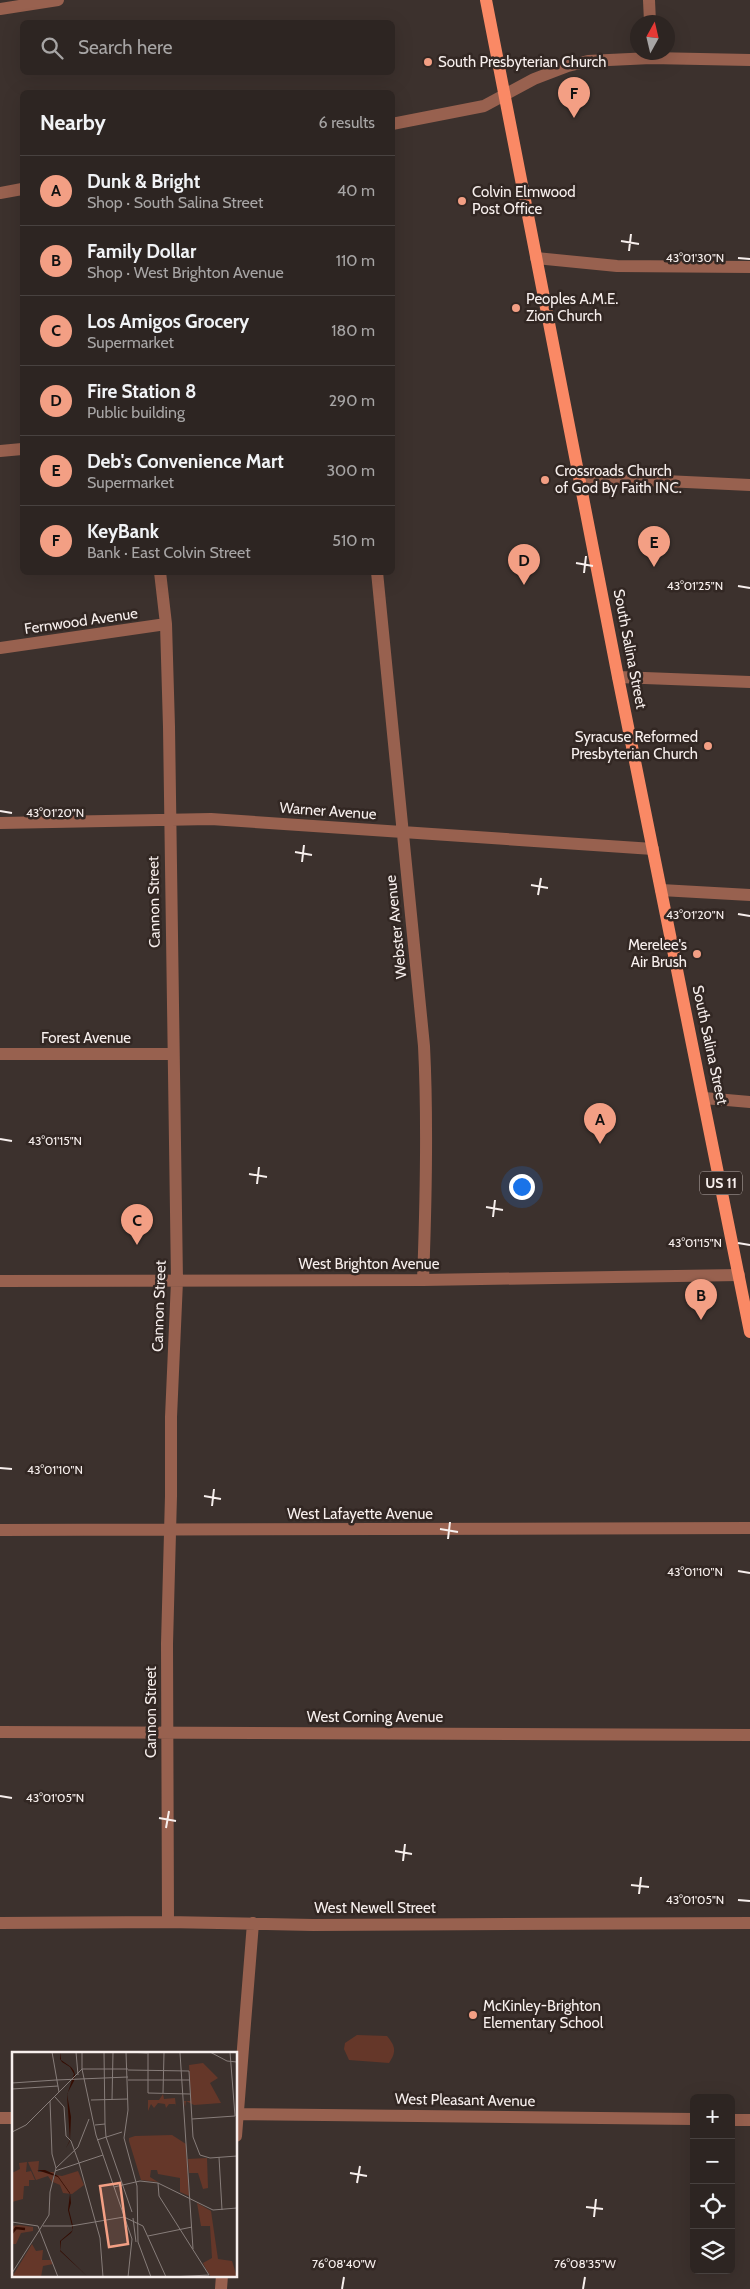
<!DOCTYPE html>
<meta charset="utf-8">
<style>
body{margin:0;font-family:Cabin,sans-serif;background:#352d2a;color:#f1f3f6}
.controls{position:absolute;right:15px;bottom:15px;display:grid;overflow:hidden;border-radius:8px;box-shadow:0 5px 20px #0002}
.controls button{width:45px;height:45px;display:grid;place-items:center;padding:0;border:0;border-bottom:1px solid #484240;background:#2d2522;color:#f1f3f6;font:25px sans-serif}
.compass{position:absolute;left:630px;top:15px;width:45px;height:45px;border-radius:50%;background:#2d2522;box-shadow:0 5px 20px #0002;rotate:8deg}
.you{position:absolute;left:521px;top:1186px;width:18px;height:18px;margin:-12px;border:4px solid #fff;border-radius:50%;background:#1a73e8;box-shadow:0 0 0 8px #1a73e833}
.badge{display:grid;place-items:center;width:32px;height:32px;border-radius:50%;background:#f39f84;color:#111;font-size:16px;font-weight:700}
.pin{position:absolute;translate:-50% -41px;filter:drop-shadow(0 1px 2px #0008)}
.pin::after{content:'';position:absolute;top:26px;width:18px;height:15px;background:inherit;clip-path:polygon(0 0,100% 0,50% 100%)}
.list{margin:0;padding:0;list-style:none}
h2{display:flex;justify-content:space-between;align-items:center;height:65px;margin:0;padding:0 20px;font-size:21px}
h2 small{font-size:16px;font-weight:400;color:#a7a5a5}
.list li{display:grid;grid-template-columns:32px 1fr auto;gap:15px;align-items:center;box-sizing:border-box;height:70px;padding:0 20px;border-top:1px solid #484240}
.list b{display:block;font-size:19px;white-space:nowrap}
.list p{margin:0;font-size:16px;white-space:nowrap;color:#a7a5a5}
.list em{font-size:16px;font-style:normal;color:#a7a5a5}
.icon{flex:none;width:28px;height:28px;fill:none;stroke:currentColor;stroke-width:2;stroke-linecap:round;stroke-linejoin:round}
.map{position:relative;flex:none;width:750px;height:2289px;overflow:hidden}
.search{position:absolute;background:#2d2522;box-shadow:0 5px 20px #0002;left:20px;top:20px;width:375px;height:55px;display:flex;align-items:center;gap:12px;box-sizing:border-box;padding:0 18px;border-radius:8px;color:#a7a5a5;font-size:19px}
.panel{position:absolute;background:#2d2522;box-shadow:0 5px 20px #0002;left:20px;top:90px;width:375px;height:485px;border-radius:8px}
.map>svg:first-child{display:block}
.green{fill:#653729}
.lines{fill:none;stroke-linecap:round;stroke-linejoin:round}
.minor{stroke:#98614f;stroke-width:12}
.major{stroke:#fa8965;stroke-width:12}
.ticks{fill:none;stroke:#f7efed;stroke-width:2}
.poi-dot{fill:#f39f84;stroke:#322723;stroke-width:2}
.labels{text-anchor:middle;stroke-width:5;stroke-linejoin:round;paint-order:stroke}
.shield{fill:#322723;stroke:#bcb3b0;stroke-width:1}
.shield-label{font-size:14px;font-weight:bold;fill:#f7efed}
.poi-label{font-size:15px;fill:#f7efed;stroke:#322723;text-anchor:start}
.street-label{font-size:15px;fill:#f7efed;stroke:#322723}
.inset-river{fill:none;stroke:#330b01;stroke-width:2.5}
.inset-road{fill:none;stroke:#877d7a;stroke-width:1}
.view{fill:#f39f84;fill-opacity:0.15;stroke:#f39f84;stroke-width:2.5}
.inset-edge{fill:none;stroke:#f7efed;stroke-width:2.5}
.ticks-label{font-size:12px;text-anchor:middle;fill:#f7efed;stroke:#322723;stroke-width:5;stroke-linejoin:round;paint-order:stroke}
</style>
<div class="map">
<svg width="750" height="2289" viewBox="0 0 750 2289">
<rect width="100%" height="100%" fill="#3c312d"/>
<!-- green -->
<path class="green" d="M357,2035L387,2036C395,2046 397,2051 389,2063L349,2060L344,2049L345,2043Z"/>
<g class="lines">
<!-- minor -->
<path class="minor" d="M649,0L650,22
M0,9L58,0
M392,124L484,106L534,79L568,66L588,61L651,58L750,60
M0,193L22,189
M536,258L617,266L750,267
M0,451L22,449
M580,477L750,485
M160,572L166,624L169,727L177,1281L171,1417V1496L167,1644L168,1922
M377,572L424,1046C428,1124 426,1202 423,1280
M0,648L166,624
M618,677L750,682
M0,823L211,819L653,849
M661,890L750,895
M0,1054H173
M704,1098L750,1102
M0,1281L423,1280L739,1275
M0,1530L750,1528
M0,1732L750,1735
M0,1923L168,1922L313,1925L750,1923
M236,2114L694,2119
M0,2118H14
M731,2120H750
M236,2136L253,1923
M221,2289L222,2275"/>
<!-- major -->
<path class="major" d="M486,0L618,677L750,1332"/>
</g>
<!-- ticks -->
<path class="ticks" d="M621,241L639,244M629,251L631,234M738,258L750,259M576,563L593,566M584,573L586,556M738,586L750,588M0,811L12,813M295,852L312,855M302,862L304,845M531,885L548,888M538,895L541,878M738,914L750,916M0,1139L12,1141M249,1174L267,1177M257,1184L259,1167M486,1207L503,1210M493,1217L495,1200M738,1243L750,1245M0,1468L12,1469M204,1496L221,1499M212,1506L214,1489M440,1529L458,1532M448,1539L450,1522M738,1571L750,1573M0,1796L12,1798M159,1818L176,1821M166,1828L169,1811M395,1851L412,1854M403,1861L405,1844M631,1885L649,1887M639,1894L641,1877M738,1900L750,1901M350,2173L367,2176M357,2183L360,2166M586,2207L603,2209M594,2217L596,2199M342,2289L344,2277M583,2289L585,2277"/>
<!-- markers -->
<g class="poi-dot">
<circle cx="428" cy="62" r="5"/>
<circle cx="462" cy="201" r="5"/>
<circle cx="516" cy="308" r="5"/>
<circle cx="545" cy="480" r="5"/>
<circle cx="708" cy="746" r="5"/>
<circle cx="697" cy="954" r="5"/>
<circle cx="473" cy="2015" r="5"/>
</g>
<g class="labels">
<!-- shield labels -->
<rect class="shield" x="700" y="1171.5" width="42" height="23" rx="4"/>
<g class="shield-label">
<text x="721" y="1188">US 11</text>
</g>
<!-- poi labels -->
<g class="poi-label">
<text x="438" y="67">South Presbyterian Church</text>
<text x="472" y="197">Colvin Elmwood<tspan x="472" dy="17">Post Office</tspan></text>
<text x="526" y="304">Peoples A.M.E.<tspan x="526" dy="17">Zion Church</tspan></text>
<text x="555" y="476">Crossroads Church<tspan x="555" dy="17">of God By Faith INC.</tspan></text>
<text x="698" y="742" text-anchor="end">Syracuse Reformed<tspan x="698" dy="17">Presbyterian Church</tspan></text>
<text x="687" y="950" text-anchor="end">Merelee's<tspan x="687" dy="17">Air Brush</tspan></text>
<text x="483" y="2011">McKinley-Brighton<tspan x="483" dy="17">Elementary School</tspan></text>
</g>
<!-- street labels -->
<g class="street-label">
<text transform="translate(81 621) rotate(-8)" y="5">Fernwood Avenue</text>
<text transform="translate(630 649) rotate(79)" y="5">South Salina Street</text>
<text transform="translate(328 811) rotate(4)" y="5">Warner Avenue</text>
<text transform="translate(154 902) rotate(-91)" y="5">Cannon Street</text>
<text transform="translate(396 927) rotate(-96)" y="5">Webster Avenue</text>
<text x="86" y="1043">Forest Avenue</text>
<text transform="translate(710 1045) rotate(78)" y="5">South Salina Street</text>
<text x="369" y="1269">West Brighton Avenue</text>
<text transform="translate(159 1306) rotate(-88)" y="5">Cannon Street</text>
<text x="360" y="1519">West Lafayette Avenue</text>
<text transform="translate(151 1712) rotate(-90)" y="5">Cannon Street</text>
<text x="375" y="1722">West Corning Avenue</text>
<text x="375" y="1913">West Newell Street</text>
<text transform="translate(465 2100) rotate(1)" y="5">West Pleasant Avenue</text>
</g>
</g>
<!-- overview -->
<g transform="translate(12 2052)">
<rect width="225" height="225" fill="#3c312d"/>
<path d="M191,11L206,26L198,31L209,51L182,53L174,49L173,55L172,49H179L177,13ZM151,42L152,47L163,46L164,55V52H157L154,56L153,52L146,51L142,56L139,52L136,59V48H155H147ZM160,83L174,92L177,144L168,140V126L146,122L145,118H139L138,125L146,130L129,128L117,89V86L123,84ZM195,106L196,136L191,137L186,121H177L176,107ZM27,109L26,120H42L40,130L36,124L24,128L16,110ZM15,110L14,120L19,119L23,128H17V134H12L11,147L0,150V121L8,117L7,111ZM66,119L72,133L60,142L51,141L48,133L41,130L43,123L50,124ZM185,151L199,159L206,207L220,209L225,225H199L195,219L191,211L200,206L198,174H189ZM7,173L21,175V179L9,181L4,192H0V174ZM20,192L24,199L31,198L30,208H39L41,212L31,214L29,225H0Z" fill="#653729"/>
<path d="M49,0V8L59,15L62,19L63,23L62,29L55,42L59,65L58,88L54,96L28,110L25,118H33L46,124L58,141L59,151L57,158L61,174V178L59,181L49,189L48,199L76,225L48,198V189L61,178L56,158L58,142L46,125L25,118L28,110L54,96L58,89L55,43L62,22L58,15L50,10L48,7Z" fill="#330b01"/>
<path class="inset-river" d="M0,181L4,176L13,177"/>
<path class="inset-road" d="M40,0L47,40M64,0L66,23M70,0V17L84,83L120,187L116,225M114,0L116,58L112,86L125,134L126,190L139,225M116,0L135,1M133,0H198L215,9L225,10M218,0L223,64M136,1V41L178,42M168,1L181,197M70,17H116M116,18L177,19L181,85L188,103M44,28L116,25M116,28H178M0,31L44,28M0,37L46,34M151,41L152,1M43,45L52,55L54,84L59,89L67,111L88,186L91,225M79,48L116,47M100,48L101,0M180,67L223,64M93,72L94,85L120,160M83,73L93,72L92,0M0,80L14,73L38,49M85,88L110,80M188,103L198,106L225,104M207,105L210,158M44,116L66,95L77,67M43,119L91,103M146,131L147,144L197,223L158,225M102,135L128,129L146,131L201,158L225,156M112,165L131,174L154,225M121,166L124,190M0,170L26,174L46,225M31,174H59L112,165M136,184L180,175M0,221L37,163L38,140L44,116L40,102L38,49L70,17"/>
<path class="view" d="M108,131L116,192L97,195L88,134Z"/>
<rect width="225" height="225" class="inset-edge"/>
</g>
<g class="ticks-label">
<text x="695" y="262">43°01'30"N</text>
<text x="695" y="590">43°01'25"N</text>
<text x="55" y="817">43°01'20"N</text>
<text x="695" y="919">43°01'20"N</text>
<text x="55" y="1145">43°01'15"N</text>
<text x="695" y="1247">43°01'15"N</text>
<text x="55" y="1474">43°01'10"N</text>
<text x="695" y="1576">43°01'10"N</text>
<text x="55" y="1802">43°01'05"N</text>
<text x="695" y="1904">43°01'05"N</text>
<text x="344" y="2268">76°08'40"W</text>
<text x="585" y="2268">76°08'35"W</text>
</g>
</svg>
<div class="controls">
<button>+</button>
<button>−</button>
<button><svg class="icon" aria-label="locate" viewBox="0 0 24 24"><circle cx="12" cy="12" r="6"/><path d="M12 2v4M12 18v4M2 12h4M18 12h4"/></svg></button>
<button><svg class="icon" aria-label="layers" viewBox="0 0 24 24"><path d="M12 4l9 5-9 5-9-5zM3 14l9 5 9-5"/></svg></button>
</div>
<svg class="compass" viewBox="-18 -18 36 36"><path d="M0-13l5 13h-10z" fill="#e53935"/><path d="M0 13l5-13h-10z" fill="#a7a5a5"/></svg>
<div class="you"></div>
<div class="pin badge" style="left:600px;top:1144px">A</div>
<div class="pin badge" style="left:701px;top:1320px">B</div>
<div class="pin badge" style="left:137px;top:1245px">C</div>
<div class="pin badge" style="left:524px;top:585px">D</div>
<div class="pin badge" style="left:654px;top:567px">E</div>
<div class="pin badge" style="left:574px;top:118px">F</div>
<div class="search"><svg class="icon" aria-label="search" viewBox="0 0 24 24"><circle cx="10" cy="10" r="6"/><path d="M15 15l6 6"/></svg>Search here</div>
<section class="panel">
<h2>Nearby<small>6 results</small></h2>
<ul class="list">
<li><span class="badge">A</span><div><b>Dunk &amp; Bright</b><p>Shop · South Salina Street</p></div><em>40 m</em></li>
<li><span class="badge">B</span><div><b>Family Dollar</b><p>Shop · West Brighton Avenue</p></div><em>110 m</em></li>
<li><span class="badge">C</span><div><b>Los Amigos Grocery</b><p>Supermarket</p></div><em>180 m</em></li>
<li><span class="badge">D</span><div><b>Fire Station 8</b><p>Public building</p></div><em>290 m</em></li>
<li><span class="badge">E</span><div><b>Deb's Convenience Mart</b><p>Supermarket</p></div><em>300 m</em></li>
<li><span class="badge">F</span><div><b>KeyBank</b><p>Bank · East Colvin Street</p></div><em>510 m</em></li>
</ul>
</section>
</div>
